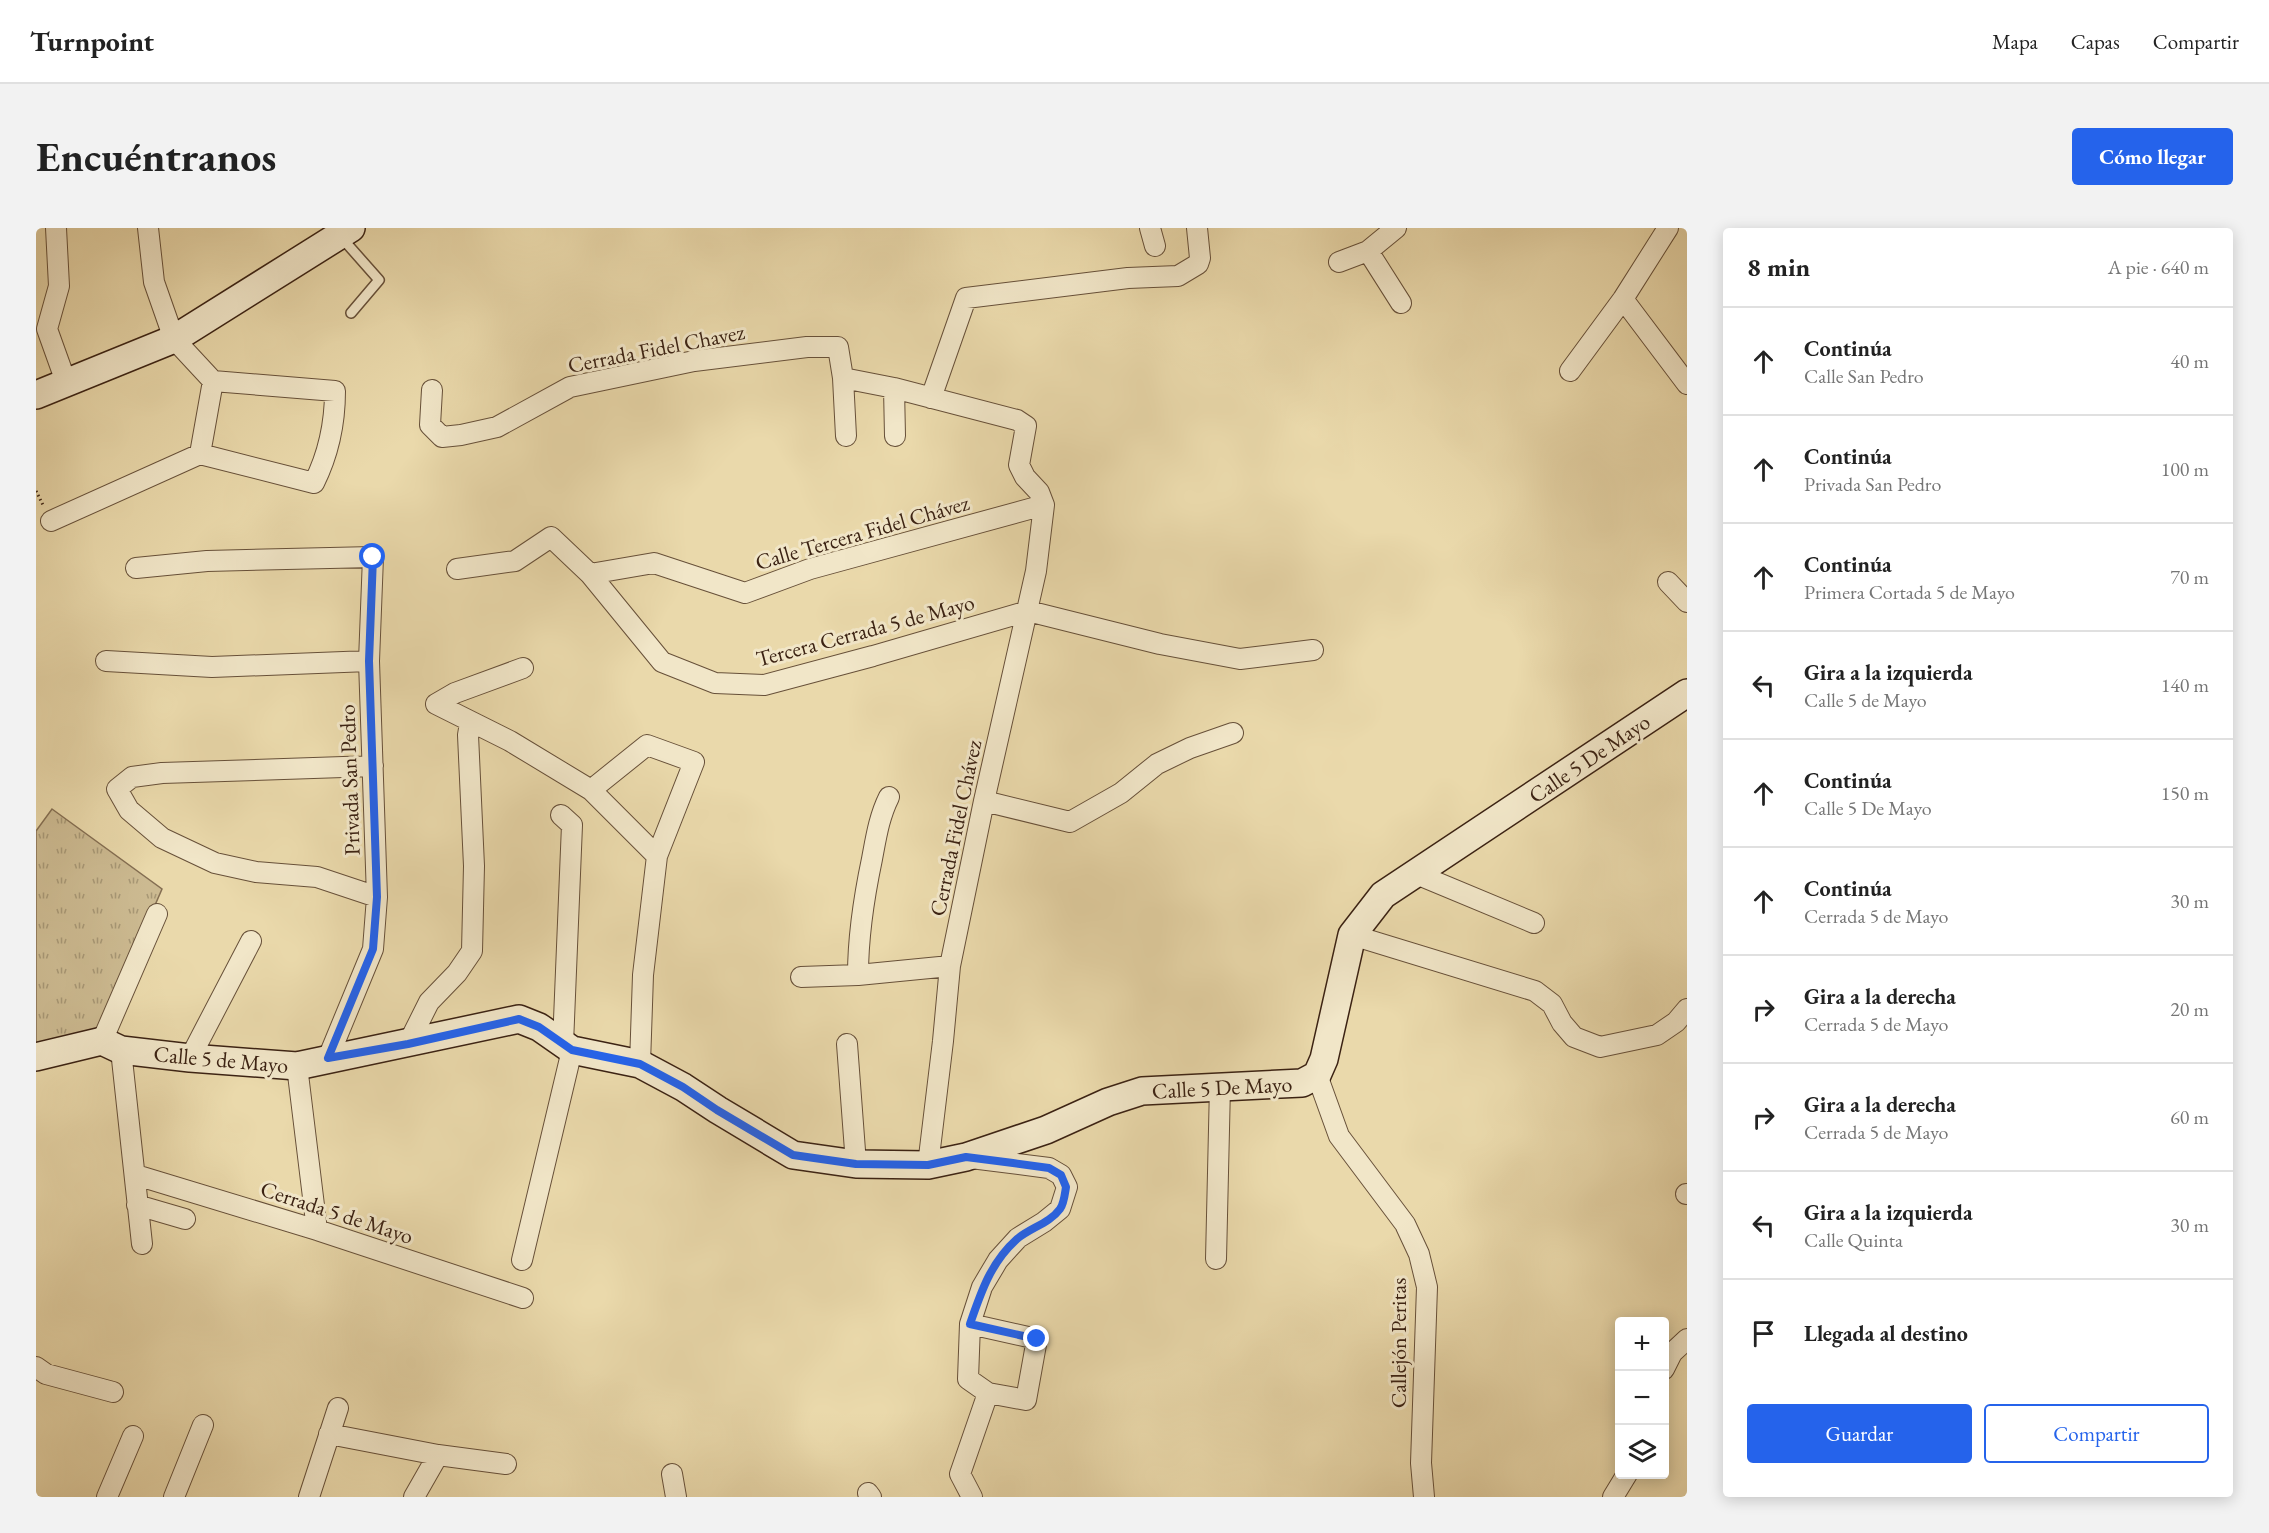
<!DOCTYPE html>
<html lang="es">
<meta charset="utf-8">
<style>
body{margin:0;font-family:"EB Garamond",serif;background:#f2f2f2;color:#222}
.controls{position:absolute;right:18px;bottom:18px;display:grid;overflow:hidden;border-radius:6px;box-shadow:0 3px 15px #0003}
.controls button{width:54px;height:54px;display:grid;place-items:center;padding:0;border:0;border-bottom:2px solid #e0e0e0;background:#fff;color:#222;font:30px sans-serif}
.stop{position:absolute;width:18px;height:18px;margin:-14px;border:4px solid #2563eb;border-radius:50%;background:#fff}
.stop.end{background:#2563eb;border-color:#fff;box-shadow:0 2px 6px #0008}
.list{margin:0;padding:0;list-style:none}
h2{display:flex;justify-content:space-between;align-items:center;height:78px;margin:0;padding:0 24px;font-size:26px}
h2 small{font-size:20px;font-weight:400;color:#767676}
.list li{display:grid;grid-template-columns:39px 1fr auto;gap:18px;align-items:center;box-sizing:border-box;height:108px;padding:0 24px;border-top:2px solid #e0e0e0}
.list b{display:block;font-size:22px;white-space:nowrap}
.list p{margin:0;font-size:20px;white-space:nowrap;color:#767676}
.list em{font-size:20px;font-style:normal;color:#767676}
.actions{display:flex;gap:12px;padding:18px 24px}
.actions a{flex:1;padding:14px 0;border:2px solid #2563eb;border-radius:6px;text-align:center;font-size:21px;color:#2563eb}
.actions .main{background:#2563eb;color:#fff}
.icon{flex:none;width:33px;height:33px;fill:none;stroke:currentColor;stroke-width:2;stroke-linecap:round;stroke-linejoin:round}
.map{position:relative;flex:none;width:1651px;height:1269px;overflow:hidden;border-radius:6px}
header{display:flex;align-items:center;gap:36px;box-sizing:border-box;height:84px;padding:0 30px;background:#fff;border-bottom:2px solid #e0e0e0}
header strong{font-size:28px}
nav{display:flex;gap:33px;margin-inline-start:auto;font-size:21px}
.intro{display:flex;align-items:center;justify-content:space-between;box-sizing:border-box;height:144px;padding:0 36px}
h1{margin:0;font-size:42px}
.button{padding:15px 27px;border-radius:6px;background:#2563eb;color:#fff;font-size:21px;font-weight:700}
main{display:flex;gap:36px;padding:0 36px}
aside{flex:1;background:#fff;border-radius:6px;box-shadow:0 3px 15px #0003}
.map>svg:first-child{display:block}
.grass{fill:url(#grass-tufts);stroke:#846e52;stroke-width:1.5}
.lines{fill:none;stroke-linecap:round;stroke-linejoin:round}
.lane-casing{stroke:#675039;stroke-width:12}
.street-casing{stroke:#675039;stroke-width:22}
.secondary-casing{stroke:#3b2213;stroke-width:30}
.path{stroke:#3b2213;stroke-width:3;stroke-dasharray:1.5 3;stroke-linecap:butt}
.lane{stroke:#f1e6c8;stroke-width:9}
.street{stroke:#f1e6c8;stroke-width:20}
.secondary{stroke:#f1e6c8;stroke-width:27}
.route{stroke:#2563eb;stroke-width:8}
.labels{text-anchor:middle;stroke-width:6;stroke-linejoin:round;paint-order:stroke}
.street-label{font-size:22px;fill:#3b2213;stroke:#f1e6c8}
</style>
<header>
<strong>Turnpoint</strong>
<nav><a>Mapa</a><a>Capas</a><a>Compartir</a></nav>
</header>
<div class="intro"><h1>Encuéntranos</h1><a class="button">Cómo llegar</a></div>
<main>
<div class="map">
<svg width="1651" height="1269" viewBox="0 0 1651 1269">
<defs>
<pattern id="grass-tufts" width="24" height="20" patternUnits="userSpaceOnUse" patternTransform="scale(1.5)"><rect width="24" height="20" fill="#ccba91"/><path d="M3 7l-1-3M5 7V3M7 7l1-3M15 17l-1-3M17 17v-4M19 17l1-3" fill="none" stroke="#a79775"/></pattern>
</defs>
<rect width="100%" height="100%" fill="#ead9ab"/>
<filter id="stains"><feTurbulence type="fractalNoise" baseFrequency=".00333" numOctaves="4"/><feColorMatrix values="0 0 0 0 .2 0 0 0 0 .09 0 0 0 0 .02 0 0 0 .5 -.17"/></filter>
<radialGradient id="worn" r=".72"><stop offset=".6" stop-color="#630" stop-opacity="0"/><stop offset="1" stop-color="#630" stop-opacity=".3"/></radialGradient>
<!-- grass -->
<path class="grass" d="M16,581L126,661L63,806L0,819V603Z"/>
<g class="lines">
<!-- lane casing -->
<g class="lane-casing">
<path id="lane" d="M305,9L343,52L315,85"/>
</g>
<!-- street casing -->
<g class="street-casing">
<path id="street" d="M20,0L23,58L11,101L30,154
M112,0L118,54L138,111L177,153L299,163C299,194 292,227 278,255L164,226
M1114,0L1119,18
M1332,23L1365,75
M1303,34L1332,23L1360,0
M1587,71L1651,156
M1534,143L1587,71L1632,0
M807,150L858,160L981,192L990,198L983,237L989,249L1003,264L1008,277L1000,343L948,573L914,738L907,813L892,937
M858,160L859,208
M396,162L394,197L406,209L425,207L461,199L534,159L658,133L771,119H802L807,150L810,208
M895,170L930,70L1092,50L1142,48L1162,36L1164,30L1161,0
M164,226L177,153
M15,293L164,226
M100,340L171,333L337,329L333,433L341,669L337,721L292,830
M421,341L479,333L515,309L554,346L626,434L679,455L728,457L837,428L992,383L1124,416L1204,431L1277,422
M554,346L618,335L709,365L774,341L1008,277
M1632,354L1651,374
M70,433L176,439L333,433
M400,476L474,513L555,562L621,628
M400,476L419,465L487,440
M337,538L126,545L96,549L81,561L93,582L126,610L179,635L220,644L281,649L341,669
M555,562L611,517L658,534L621,628L607,747L604,836
M948,573L1034,594L1085,565L1121,536L1154,520L1197,505
M525,587L536,597L527,816
M1378,645L1498,695
M1316,707L1499,763L1516,776L1526,795L1538,809L1564,819L1621,807L1640,794L1651,781
M822,747C822,708 828,669 836,631C840,610 843,589 853,569
M765,749L822,747L914,738
M66,813L121,686
M372,816L393,774L421,745L436,723L438,638L432,507L434,495
M811,816L820,936
M85,822L106,1016
M154,830L215,713
M261,838L281,1002
M1281,847L1303,908L1369,996L1383,1026L1391,1059L1385,1235L1388,1269
M100,947L281,1002L487,1070
M1650,966H1651
M101,977L149,991
M1180,1031L1184,858
M486,1032L536,822
M934,1096L1001,1111L990,1172L952,1165L932,1151L934,1096L946,1059L962,1032L982,1010L1008,994L1024,981L1031,959L1025,947L1013,940L935,930
M0,1139L10,1146L77,1164
M1628,1141L1636,1125L1651,1111
M293,1206L402,1227L470,1236
M636,1246L640,1269
M832,1265L835,1269
M71,1269L97,1208
M138,1269L167,1197
M273,1269L302,1180
M378,1269L402,1227
M936,1269L924,1246L952,1165
M1577,1269L1591,1246"/>
</g>
<!-- secondary casing -->
<g class="secondary-casing">
<path id="secondary" d="M0,167L138,111L315,0
M0,829L66,813L85,822L154,830L261,838L483,791L503,799L536,822L604,836L647,859L682,882L757,927L820,936L892,937L930,929L1010,902L1072,874L1106,863L1266,855L1281,847L1288,831L1316,707L1347,667L1651,465"/>
</g>
<!-- path -->
<path class="path" d="M0,263L7,277"/>
<!-- lane -->
<use href="#lane" class="lane"/>
<!-- street -->
<use href="#street" class="street"/>
<!-- secondary -->
<use href="#secondary" class="secondary"/>
</g>
<g class="lines">
<!-- route -->
<path class="route" d="M337,329L333,433L341,669L337,721L292,830L372,816L483,791L503,799L536,822L604,836L647,859L681,882L757,927L820,936L892,937L930,929L977,935L1013,940L1025,947L1030,959C1029,965 1028,976 1024,981C1014,995 994,1000 981,1011C955,1034 945,1064 934,1096L1001,1111"/>
</g>
<g class="labels">
<!-- street labels -->
<g class="street-label">
<text transform="translate(620 120) rotate(-11)" y="8">Cerrada Fidel Chavez</text>
<text transform="translate(826 304) rotate(-16)" y="8">Calle Tercera Fidel Chávez</text>
<text transform="translate(829 402) rotate(-15)" y="8">Tercera Cerrada 5 de Mayo</text>
<text transform="translate(1553 530) rotate(-34)" y="8">Calle 5 De Mayo</text>
<text transform="translate(313 552) rotate(-92)" y="8">Privada San Pedro</text>
<text transform="translate(919 600) rotate(-78)" y="8">Cerrada Fidel Chávez</text>
<text transform="translate(185 831) rotate(5)" y="8">Calle 5 de Mayo</text>
<text transform="translate(1186 859) rotate(-3)" y="8">Calle 5 De Mayo</text>
<text transform="translate(301 984) rotate(18)" y="8">Cerrada 5 de Mayo</text>
<text transform="translate(1362 1115) rotate(-90)" y="8">Callejón Peritas</text>
</g>
</g>
<rect width="100%" height="100%" filter="url(#stains)"/>
<rect width="100%" height="100%" fill="url(#worn)"/>
</svg>
<div class="controls">
<button>+</button>
<button>−</button>
<button><svg class="icon" aria-label="layers" viewBox="0 0 24 24"><path d="M12 4l9 5-9 5-9-5zM3 14l9 5 9-5"/></svg></button>
</div>
<div class="stop" style="left:337px;top:329px"></div>
<div class="stop end" style="left:1001px;top:1111px"></div>
</div>
<aside>
<h2>8 min<small>A pie · 640 m</small></h2>
<ul class="list">
<li><svg class="icon" aria-label="ahead" viewBox="0 0 24 24"><path d="M12 20V5M6 11l6-6 6 6"/></svg><div><b>Continúa</b><p>Calle San Pedro</p></div><em>40 m</em></li>
<li><svg class="icon" aria-label="ahead" viewBox="0 0 24 24"><path d="M12 20V5M6 11l6-6 6 6"/></svg><div><b>Continúa</b><p>Privada San Pedro</p></div><em>100 m</em></li>
<li><svg class="icon" aria-label="ahead" viewBox="0 0 24 24"><path d="M12 20V5M6 11l6-6 6 6"/></svg><div><b>Continúa</b><p>Primera Cortada 5 de Mayo</p></div><em>70 m</em></li>
<li><svg class="icon" aria-label="left" viewBox="0 0 24 24"><path d="M17 20v-9H6M10 6l-5 5 5 5"/></svg><div><b>Gira a la izquierda</b><p>Calle 5 de Mayo</p></div><em>140 m</em></li>
<li><svg class="icon" aria-label="ahead" viewBox="0 0 24 24"><path d="M12 20V5M6 11l6-6 6 6"/></svg><div><b>Continúa</b><p>Calle 5 De Mayo</p></div><em>150 m</em></li>
<li><svg class="icon" aria-label="ahead" viewBox="0 0 24 24"><path d="M12 20V5M6 11l6-6 6 6"/></svg><div><b>Continúa</b><p>Cerrada 5 de Mayo</p></div><em>30 m</em></li>
<li><svg class="icon" aria-label="right" viewBox="0 0 24 24"><path d="M7 20v-9h11M14 6l5 5-5 5"/></svg><div><b>Gira a la derecha</b><p>Cerrada 5 de Mayo</p></div><em>20 m</em></li>
<li><svg class="icon" aria-label="right" viewBox="0 0 24 24"><path d="M7 20v-9h11M14 6l5 5-5 5"/></svg><div><b>Gira a la derecha</b><p>Cerrada 5 de Mayo</p></div><em>60 m</em></li>
<li><svg class="icon" aria-label="left" viewBox="0 0 24 24"><path d="M17 20v-9H6M10 6l-5 5 5 5"/></svg><div><b>Gira a la izquierda</b><p>Calle Quinta</p></div><em>30 m</em></li>
<li><svg class="icon" aria-label="arrive" viewBox="0 0 24 24"><path d="M6 21V4h12l-3 4 3 4H6"/></svg><div><b>Llegada al destino</b></div></li>
</ul>
<div class="actions"><a class="main">Guardar</a><a>Compartir</a></div>
</aside>
</main>
